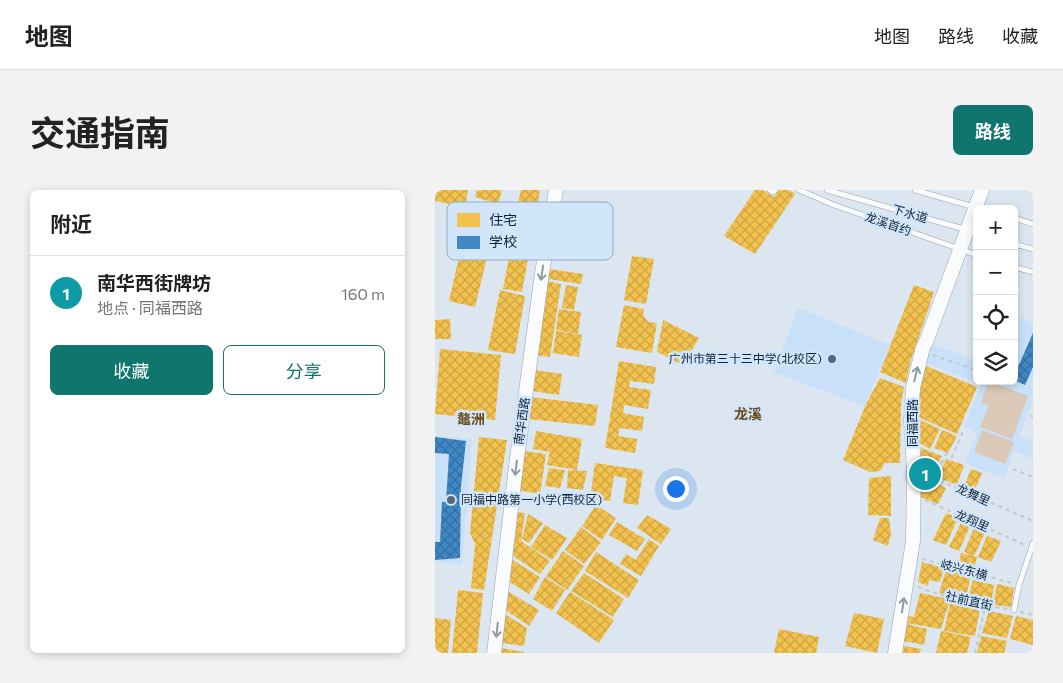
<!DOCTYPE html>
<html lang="zh">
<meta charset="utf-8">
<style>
body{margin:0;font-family:Commissioner,"Noto Sans SC",sans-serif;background:#f2f2f2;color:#222}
.controls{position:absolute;right:15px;top:15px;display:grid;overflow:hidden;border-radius:8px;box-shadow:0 2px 8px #0003}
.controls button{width:45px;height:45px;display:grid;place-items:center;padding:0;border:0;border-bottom:1px solid #e0e0e0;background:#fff;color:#222;font:25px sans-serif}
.you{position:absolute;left:240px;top:298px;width:18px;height:18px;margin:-12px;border:4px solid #fff;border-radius:50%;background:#1a73e8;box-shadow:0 0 0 8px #1a73e833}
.badge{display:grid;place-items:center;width:32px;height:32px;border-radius:50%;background:#0f766e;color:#fff;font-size:16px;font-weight:700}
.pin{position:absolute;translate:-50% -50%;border:2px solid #fff;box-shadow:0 1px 5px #0006}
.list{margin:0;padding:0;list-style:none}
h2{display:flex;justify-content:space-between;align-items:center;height:65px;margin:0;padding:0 20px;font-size:21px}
h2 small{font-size:16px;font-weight:400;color:#767676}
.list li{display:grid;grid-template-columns:32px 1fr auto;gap:15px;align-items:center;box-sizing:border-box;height:75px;padding:0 20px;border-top:1px solid #e0e0e0}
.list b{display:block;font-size:19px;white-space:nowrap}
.list p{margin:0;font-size:16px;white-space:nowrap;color:#767676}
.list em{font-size:16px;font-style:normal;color:#767676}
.actions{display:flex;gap:10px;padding:15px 20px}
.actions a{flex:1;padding:11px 0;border:1px solid #0f766e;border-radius:8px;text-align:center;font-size:18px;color:#0f766e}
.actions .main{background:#0f766e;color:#fff}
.icon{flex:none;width:28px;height:28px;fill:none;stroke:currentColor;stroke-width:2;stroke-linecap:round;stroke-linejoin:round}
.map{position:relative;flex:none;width:598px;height:463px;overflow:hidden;border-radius:8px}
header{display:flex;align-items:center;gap:30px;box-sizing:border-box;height:70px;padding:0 25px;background:#fff;border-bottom:1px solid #e0e0e0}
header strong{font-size:24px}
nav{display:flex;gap:28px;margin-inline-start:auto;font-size:18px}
.intro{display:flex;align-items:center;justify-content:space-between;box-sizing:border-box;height:120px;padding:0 30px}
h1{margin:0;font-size:35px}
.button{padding:12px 22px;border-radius:8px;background:#0f766e;color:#fff;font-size:18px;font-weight:700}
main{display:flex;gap:30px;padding:0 30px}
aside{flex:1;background:#fff;border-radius:8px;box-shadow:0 2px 8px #0003}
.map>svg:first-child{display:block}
.built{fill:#c8e0f8}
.park{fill:#dac9b6}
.homes{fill:url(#homes-cross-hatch)}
.schools{fill:url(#schools-cross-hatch)}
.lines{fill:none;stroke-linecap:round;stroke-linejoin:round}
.lane-casing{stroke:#95a3b1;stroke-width:6}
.secondary-casing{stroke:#95a3b1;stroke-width:15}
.path{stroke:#c2c8cc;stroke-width:2;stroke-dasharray:4 4;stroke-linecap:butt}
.lane{stroke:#fafbfd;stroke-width:5}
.secondary{stroke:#fafbfd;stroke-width:14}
.oneway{stroke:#909aa3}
.poi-dot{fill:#566777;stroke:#d1e5fb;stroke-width:2}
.labels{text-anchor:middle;stroke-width:5;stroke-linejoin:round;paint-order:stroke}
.street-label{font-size:12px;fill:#0f2336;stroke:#d1e5fb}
.poi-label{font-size:12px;fill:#0f2336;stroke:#d1e5fb;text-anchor:end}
.neighbourhood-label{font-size:14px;font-weight:bold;fill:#6d4818;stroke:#d1e5fb}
.key{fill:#d1e5fb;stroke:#97abc0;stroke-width:1}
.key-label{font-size:14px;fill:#0f2336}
</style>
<header>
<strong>地图</strong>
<nav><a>地图</a><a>路线</a><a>收藏</a></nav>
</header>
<div class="intro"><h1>交通指南</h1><a class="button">路线</a></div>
<main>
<aside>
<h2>附近<small></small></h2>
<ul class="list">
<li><span class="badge" style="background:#0f9aa8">1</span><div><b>南华西街牌坊</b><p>地点 · 同福西路</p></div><em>160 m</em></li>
</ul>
<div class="actions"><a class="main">收藏</a><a>分享</a></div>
</aside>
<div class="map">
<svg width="598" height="463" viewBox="0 0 598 463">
<defs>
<pattern id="homes-cross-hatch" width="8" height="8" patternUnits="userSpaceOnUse" patternTransform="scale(1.25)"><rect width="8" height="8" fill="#f2c14e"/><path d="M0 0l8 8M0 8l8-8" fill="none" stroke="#cea645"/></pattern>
<pattern id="schools-cross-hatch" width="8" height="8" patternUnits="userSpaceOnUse" patternTransform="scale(1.25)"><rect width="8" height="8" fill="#3f88c5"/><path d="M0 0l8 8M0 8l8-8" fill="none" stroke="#336fa1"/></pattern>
</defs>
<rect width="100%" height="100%" fill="#dbe6f1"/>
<!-- built -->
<path class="built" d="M363,118L455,155L429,216L339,182Z
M583,127L598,133V210L584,246L598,251V269L579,261L569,288L530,273L542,243L529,237L546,194L484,170L491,152L542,171V191H579V137Z
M0,246L37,249L27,375L0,371Z"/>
<!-- park -->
<path class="park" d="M554,191L593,206L577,249L545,237L554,216L546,212Z
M547,240L579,252L570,274L539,262Z"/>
<!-- homes -->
<path class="homes" d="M0,0H33L30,17L0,11Z
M42,0H67L63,14L40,7Z
M86,0H105L102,17L83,12Z
M320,0H328L339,7L344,0H354L360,4L320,64L289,46Z
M84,15L102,19L87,102L68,99Z
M34,24L61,30L40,117L14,111Z
M197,66L219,69L211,114L189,110Z
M114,79L148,84L146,94L113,89Z
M112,91L126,94L115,167L101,165Z
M131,95L143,97L139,120L127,118Z
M479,95L499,102L475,173L471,193L445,182Z
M65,100L90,106L80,164L53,160Z
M189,115L209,119L208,124L210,128L214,132L222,133L217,163L181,157Z
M124,119L146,122L143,144L121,140Z
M15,129L16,149H0V130Z
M228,130L264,148L248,175L222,162Z
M121,141L147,145L144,167L118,163Z
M5,159L66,165L60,230L0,224Z
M184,171L221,177L219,194L195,191L194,197L216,200L213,219L189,215L188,223L209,227L207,241L185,238L183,246L202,249L200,263L170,258Z
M491,176L542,197L522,244L483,227L485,200Z
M100,180L127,184L124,205L97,201Z
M445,188L469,197L466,214L465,273H450L445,281L435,282L408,270L432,212Z
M96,207L163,215L160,236L93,229Z
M483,229L505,239L495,259L481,251Z
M507,240L522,246L513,263L499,258Z
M101,241L147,249L142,280L112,275L115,262L98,259Z
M44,247L72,250L49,400L36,398L40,354L35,343Z
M486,258L507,266L497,284L485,280Z
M88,261L111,264L105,304L82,300Z
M511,269L529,275L522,295L504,288Z
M160,273L208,280L203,315L188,313L192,288L179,286L175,311L155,309Z
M114,278L130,280L125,298L110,296Z
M536,279L547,283L539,302L529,297Z
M133,280L152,281L148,300L132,298Z
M484,285L511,298L503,314L483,306Z
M456,286V326L433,325L434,288Z
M161,315L181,328L167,350L147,336Z
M80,322L90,323L86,351L115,371L105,384L75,364Z
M511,323L523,328L511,355L498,350Z
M93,324L108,333L94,353L87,349Z
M212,325L236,339L226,354L202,338Z
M445,328H454L456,344L453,356L438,350Z
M527,331L536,334L524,361L514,357Z
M182,332L210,349L202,361L174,345Z
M110,335L132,348L117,370L96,357Z
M146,337L166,352L149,374L130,360Z
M539,338L550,343L539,366L542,367L538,382L523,378L526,363L539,366L529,362Z
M552,346L566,351L556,372L543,367Z
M214,349L224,356L206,386L185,374L191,364L201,370Z
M128,361L149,376L132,400L111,386Z
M161,362L204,390L193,408L150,381Z
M76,369L105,387L94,404L73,391Z
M487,372L509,378L505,392L494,390L493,396L483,392Z
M511,380L536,385L531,408L504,403Z
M149,383L189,409L178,427L136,401Z
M110,387L130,400L117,421L98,409Z
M538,390L559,395L556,414L542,411L543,406L534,404Z
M562,394L579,398L576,417L558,415Z
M23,400L48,403L42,463H17Z
M72,401L104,420L94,436L69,419Z
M135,402L179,430L164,453L121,423Z
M485,403L515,409L506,439L472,433L473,426L479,427Z
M516,409L545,418L540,446L509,441Z
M554,421L578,426L572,448L547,443Z
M419,423L449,429L442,463L410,456Z
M70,424L92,438L89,456L67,453Z
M581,426L598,430V455L575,449Z
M0,428L16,430L13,463H0Z
M472,434L492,439L489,455L469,451Z
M344,439L384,447L381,463H339Z
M506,441L536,447L532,463H501Z
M546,446L572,451L569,463H542Z
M469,456L486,459L485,463H468Z
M66,458L89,462V463H65Z"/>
<!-- schools -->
<path class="schools" d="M598,143V177L590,195L579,190V186Z
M0,247L31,251L26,296L25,368L0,370V352H5L7,312H11L14,264L0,263Z"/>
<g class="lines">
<!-- lane casing -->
<g class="lane-casing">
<path id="lane" d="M335,0L338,2L340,0
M364,0L399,15L542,65
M392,0L529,39
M480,0L539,17
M579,28L598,34
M579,54L598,59
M579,77L598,82
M579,420L584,395L598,353"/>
</g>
<!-- secondary casing -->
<g class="secondary-casing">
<path id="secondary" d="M59,463L82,268L107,83L121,0
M460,463L478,351L479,279L476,231L478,198L488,157L491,152L547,0"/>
</g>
<!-- path -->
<path class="path" d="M498,165L538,179
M595,225L598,227
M578,279L598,287
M490,284L598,331
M500,288L511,264L517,267L528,241
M490,310L590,355
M487,369L577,393
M483,397C512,408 542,415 573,419
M585,422L598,425
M540,463L550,417"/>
<!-- lane -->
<use href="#lane" class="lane"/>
<!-- secondary -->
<use href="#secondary" class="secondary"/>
</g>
<!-- one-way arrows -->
<defs><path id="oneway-shaft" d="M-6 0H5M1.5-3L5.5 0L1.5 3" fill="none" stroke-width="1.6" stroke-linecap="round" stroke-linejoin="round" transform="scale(1.25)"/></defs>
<g class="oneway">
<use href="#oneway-shaft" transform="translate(107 83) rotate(99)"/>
<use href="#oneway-shaft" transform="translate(481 184) rotate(-76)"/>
<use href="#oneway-shaft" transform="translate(81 278) rotate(97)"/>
<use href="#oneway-shaft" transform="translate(468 415) rotate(-82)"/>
<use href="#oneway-shaft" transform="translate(62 440) rotate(96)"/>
</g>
<!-- markers -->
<g class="poi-dot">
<circle cx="397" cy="169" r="5"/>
<circle cx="16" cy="310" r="5"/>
</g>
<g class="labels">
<!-- street labels -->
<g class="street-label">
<text transform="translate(475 24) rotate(16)" y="4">下水道</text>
<text transform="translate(453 34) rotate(19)" y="4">龙溪首约</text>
<text transform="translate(87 231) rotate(-82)" y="4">南华西路</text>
<text transform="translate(478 233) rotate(-90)" y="4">同福西路</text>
<text transform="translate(538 305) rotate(24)" y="4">龙舞里</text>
<text transform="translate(537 331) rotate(24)" y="4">龙翔里</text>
<text transform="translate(529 380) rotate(15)" y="4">岐兴东横</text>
<text transform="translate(534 411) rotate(13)" y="4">社前直街</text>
</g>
<!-- poi labels -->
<g class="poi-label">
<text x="387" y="173">广州市第三十三中学(北校区)</text>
<text x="26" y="314" text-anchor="start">同福中路第一小学(西校区)</text>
</g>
<!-- neighbourhood labels -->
<g class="neighbourhood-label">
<text x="313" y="229">龙溪</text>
<text x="36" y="234">鼇洲</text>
</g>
</g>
<!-- legend -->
<rect x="12" y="12" width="166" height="58" rx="8" class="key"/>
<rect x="22" y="23" width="23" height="14" fill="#f2c14e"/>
<rect x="22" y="46" width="23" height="13" fill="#3f88c5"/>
<g class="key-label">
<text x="54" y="35">住宅</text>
<text x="54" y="57">学校</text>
</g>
</svg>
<div class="controls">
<button>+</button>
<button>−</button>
<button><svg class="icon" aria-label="locate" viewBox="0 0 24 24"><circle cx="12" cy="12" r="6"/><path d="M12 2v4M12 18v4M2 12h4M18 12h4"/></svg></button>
<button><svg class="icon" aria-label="layers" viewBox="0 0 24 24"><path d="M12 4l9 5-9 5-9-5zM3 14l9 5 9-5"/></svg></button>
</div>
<div class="you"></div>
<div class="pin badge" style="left:490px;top:284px;background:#0f9aa8">1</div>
</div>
</main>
